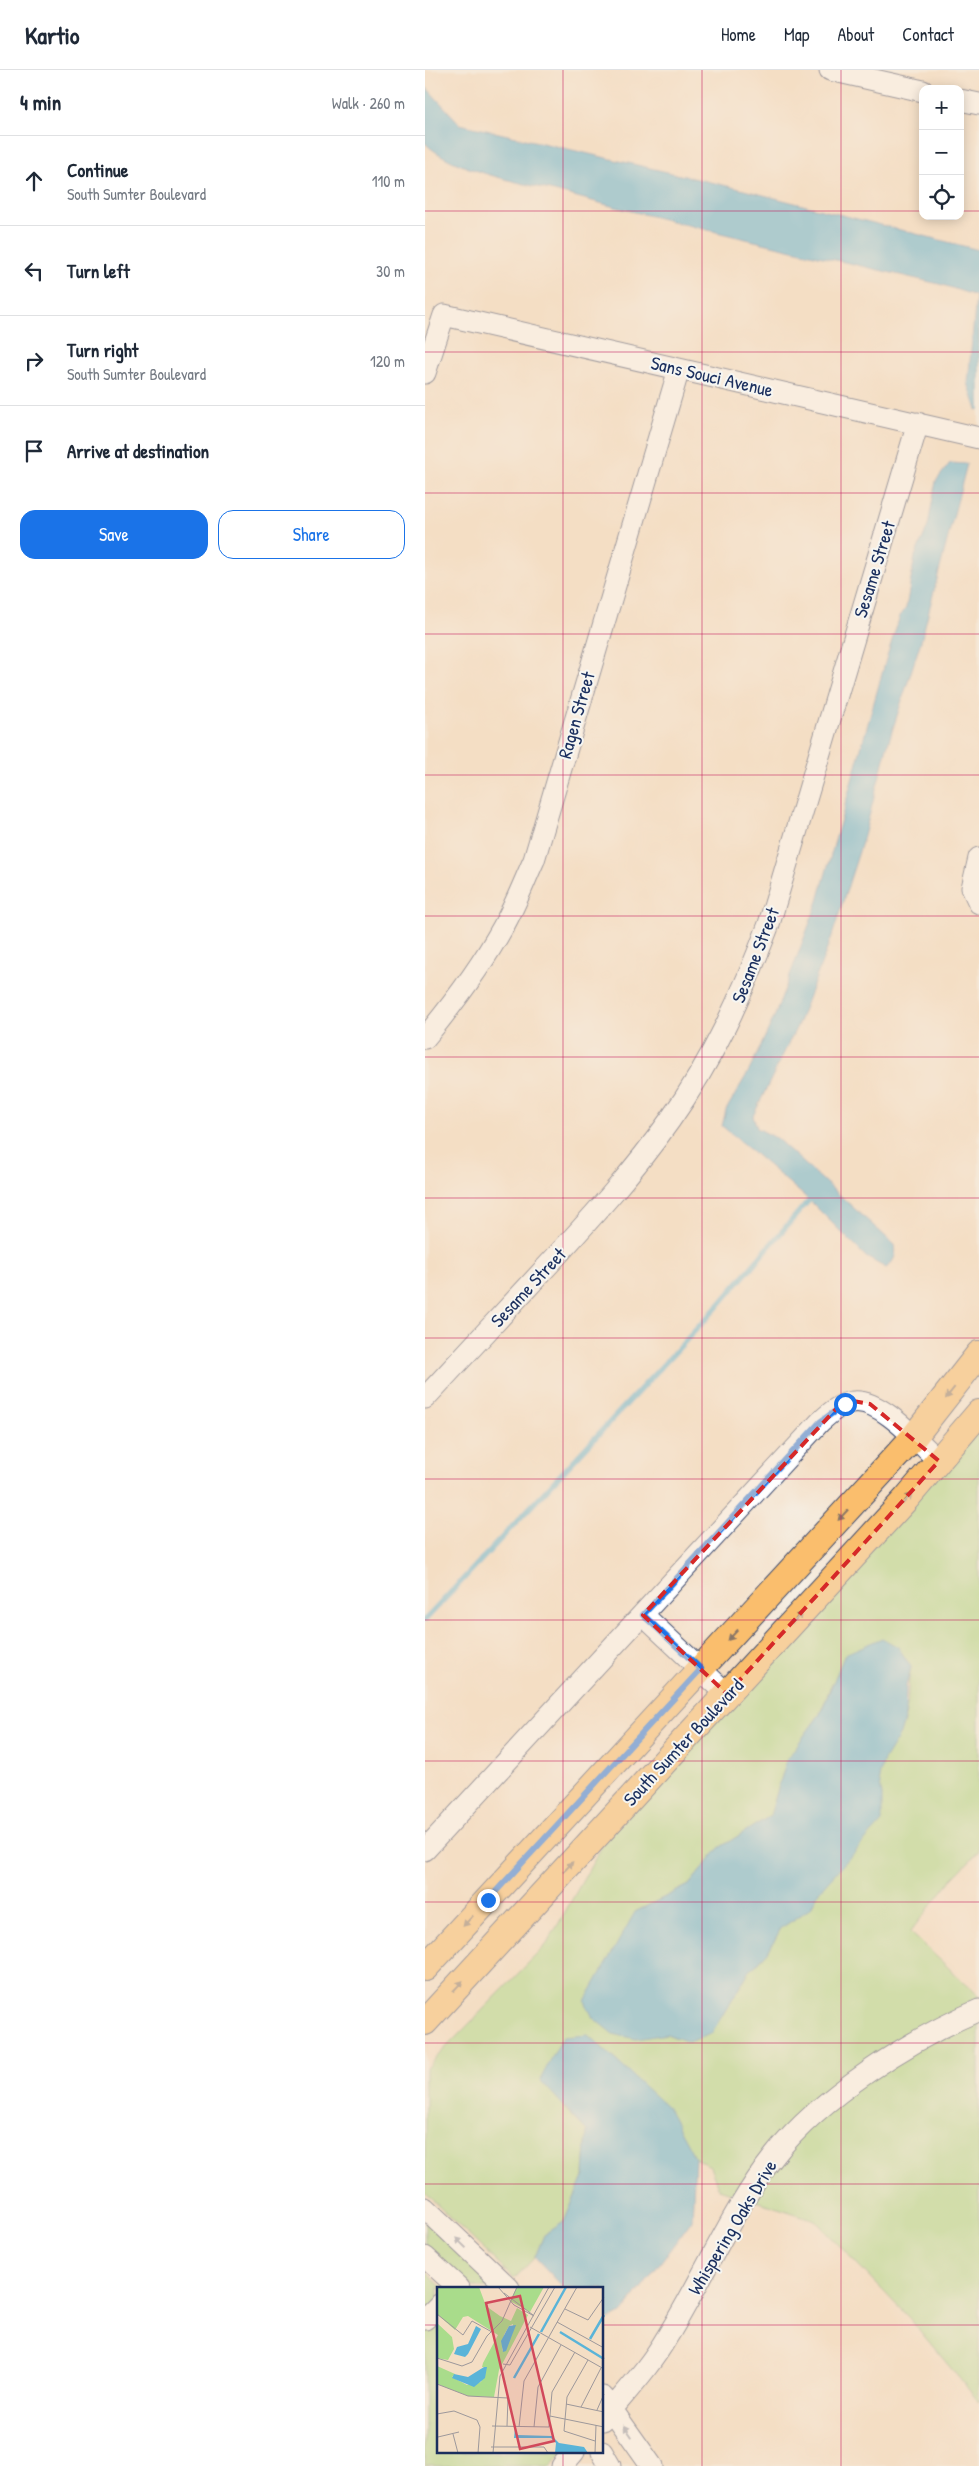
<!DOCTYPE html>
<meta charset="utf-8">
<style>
body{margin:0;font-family:"Patrick Hand",sans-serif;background:#f2f2f3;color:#1f2937}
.controls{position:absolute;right:15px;top:15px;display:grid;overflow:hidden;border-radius:10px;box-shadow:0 2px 12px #0003}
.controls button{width:45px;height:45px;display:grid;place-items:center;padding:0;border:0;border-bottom:1px solid #e0e1e3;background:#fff;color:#1f2937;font:25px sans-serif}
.stop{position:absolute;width:15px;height:15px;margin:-11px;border:4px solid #1a73e8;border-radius:50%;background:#fff}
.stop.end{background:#1a73e8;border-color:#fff;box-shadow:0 1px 5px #0008}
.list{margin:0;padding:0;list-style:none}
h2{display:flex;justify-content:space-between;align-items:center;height:65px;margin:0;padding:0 20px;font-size:21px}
h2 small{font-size:16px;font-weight:400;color:#747a83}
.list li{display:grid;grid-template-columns:32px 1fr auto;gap:15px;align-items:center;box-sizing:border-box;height:90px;padding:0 20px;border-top:1px solid #e0e1e3}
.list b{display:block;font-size:19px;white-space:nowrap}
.list p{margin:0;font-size:16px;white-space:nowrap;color:#747a83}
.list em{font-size:16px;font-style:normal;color:#747a83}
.actions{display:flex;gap:10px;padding:15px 20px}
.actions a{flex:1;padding:11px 0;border:1px solid #1a73e8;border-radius:15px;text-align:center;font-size:18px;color:#1a73e8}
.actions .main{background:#1a73e8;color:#fff}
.icon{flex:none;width:28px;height:28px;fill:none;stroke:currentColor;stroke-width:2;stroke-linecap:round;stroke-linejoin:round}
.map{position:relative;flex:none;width:554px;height:2396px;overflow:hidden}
header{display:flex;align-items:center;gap:30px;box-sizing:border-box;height:70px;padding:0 25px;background:#fff;border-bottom:1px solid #e0e1e3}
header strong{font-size:24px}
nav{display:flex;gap:28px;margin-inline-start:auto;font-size:18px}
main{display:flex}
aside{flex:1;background:#fff}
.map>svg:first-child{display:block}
.green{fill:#a9dc8b;stroke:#628674;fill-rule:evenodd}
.water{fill:#5ab4d8;stroke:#3a729b}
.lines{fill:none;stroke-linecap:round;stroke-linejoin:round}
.stream{stroke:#5ab4d8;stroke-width:5.5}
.minor-casing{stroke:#3c496d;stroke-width:23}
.major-casing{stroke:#3c496d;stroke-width:28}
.minor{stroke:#fff;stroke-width:21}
.major{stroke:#fabe6d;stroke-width:26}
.oneway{fill:#8a7666}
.oneway2{fill:#8d97ae}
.route{stroke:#1a73e8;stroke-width:6}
.marked{fill:none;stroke:#d62828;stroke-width:4;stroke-dasharray:10 6;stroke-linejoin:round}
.grid{fill:none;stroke:#c2185b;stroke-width:1;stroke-opacity:0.55}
.labels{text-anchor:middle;stroke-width:4;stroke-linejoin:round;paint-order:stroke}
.street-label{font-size:19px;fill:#1b2f5e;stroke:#f6f6f2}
.inset-river{fill:none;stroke:#5ab4d8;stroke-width:2.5}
.inset-road{fill:none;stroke:#9d989b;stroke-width:1}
.view{fill:#d1495b;fill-opacity:0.15;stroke:#d1495b;stroke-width:2.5}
.inset-edge{fill:none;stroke:#1b2f5e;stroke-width:2.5}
</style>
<header>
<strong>Kartio</strong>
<nav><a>Home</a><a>Map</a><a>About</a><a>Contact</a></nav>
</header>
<main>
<aside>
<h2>4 min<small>Walk · 260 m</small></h2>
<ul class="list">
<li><svg class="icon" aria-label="ahead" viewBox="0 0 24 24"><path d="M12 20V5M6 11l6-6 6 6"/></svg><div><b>Continue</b><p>South Sumter Boulevard</p></div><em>110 m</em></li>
<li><svg class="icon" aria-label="left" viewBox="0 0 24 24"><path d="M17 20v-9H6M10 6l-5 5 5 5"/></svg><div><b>Turn left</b></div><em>30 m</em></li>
<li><svg class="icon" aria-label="right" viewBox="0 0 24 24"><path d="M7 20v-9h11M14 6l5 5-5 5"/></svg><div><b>Turn right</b><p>South Sumter Boulevard</p></div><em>120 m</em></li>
<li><svg class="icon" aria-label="arrive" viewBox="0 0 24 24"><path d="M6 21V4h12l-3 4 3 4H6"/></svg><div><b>Arrive at destination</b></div></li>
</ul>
<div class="actions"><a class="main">Save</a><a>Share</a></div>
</aside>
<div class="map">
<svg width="554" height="2396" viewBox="0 0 554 2396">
<rect width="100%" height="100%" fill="#f6f6f2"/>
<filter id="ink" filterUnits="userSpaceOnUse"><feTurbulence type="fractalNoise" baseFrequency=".02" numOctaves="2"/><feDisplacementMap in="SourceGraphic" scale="10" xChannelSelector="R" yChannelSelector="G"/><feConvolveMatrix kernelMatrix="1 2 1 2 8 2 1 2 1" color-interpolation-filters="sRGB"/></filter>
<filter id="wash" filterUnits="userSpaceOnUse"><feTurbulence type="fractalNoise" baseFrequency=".0096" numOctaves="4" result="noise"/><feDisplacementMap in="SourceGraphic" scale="20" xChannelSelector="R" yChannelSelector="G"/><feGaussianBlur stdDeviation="1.12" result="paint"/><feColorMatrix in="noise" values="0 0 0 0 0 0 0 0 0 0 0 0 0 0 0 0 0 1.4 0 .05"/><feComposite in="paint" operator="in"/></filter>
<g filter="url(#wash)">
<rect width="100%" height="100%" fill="#f4dec4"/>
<!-- green -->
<path class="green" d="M554,1359V1781L526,1810L485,1862L554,1926V2332L485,2249L390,2150L294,2119L285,2096L270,2088L249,2050L225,2022L163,1965L140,2039L162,2061L159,2105L139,2152L119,2165L110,2187L89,2209L0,2123V1999L122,1874L180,1771ZM486,1597C482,1614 484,1631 480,1648C475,1669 454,1687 454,1709C454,1714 456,1720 457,1725L394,1821L386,1838L356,1858L343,1882L323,1903L292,1954L251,1968L242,1964L210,1842L264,1815L294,1778L345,1746L362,1689L395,1644L407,1613Z
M0,2151L70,2218H48L0,2174Z
M0,2202L18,2218H14V2382H139L127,2396H0Z"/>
<!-- water -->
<path class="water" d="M0,16L35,54L311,118L554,180V340H552L543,313L551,226L518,215C391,185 263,157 137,123C99,113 27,101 0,73Z
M525,393L542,394L496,571L462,677L439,766L407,866L374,952L328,1046L332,1058L351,1068L470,1175C472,1185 469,1192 461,1198L441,1187L384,1130L297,1056L301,1040L325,999L350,945L393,831L462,586L475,546L481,538L490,486L503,456L511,411Z
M457,1568L473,1577L486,1597L481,1616L480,1646L475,1664L459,1690L454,1708L457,1725V1752L394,1821L386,1838L356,1858L343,1882L323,1903L286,1964L263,1972L242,1964L211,1969L188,1964L168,1948L160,1931L210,1842L264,1815L294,1778L345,1746L362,1689L395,1644L420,1584Z
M163,1965L243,2038L270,2088L267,2150L197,2244L178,2252V2218H139L110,2187L119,2165L139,2152L159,2105L162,2061L115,2010L138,1967Z"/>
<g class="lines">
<!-- stream -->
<path class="stream" d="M0,1550L293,1236L384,1130"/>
</g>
</g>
<g filter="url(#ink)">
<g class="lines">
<!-- minor casing -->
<g class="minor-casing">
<path id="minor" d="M405,0L498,21
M535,30L554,34
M0,303L19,245L554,368
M554,788L547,818L554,833
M0,968C29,933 56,897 78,857C90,836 99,812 109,790L254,299
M0,1328C42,1283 84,1237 126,1192C168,1146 209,1101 245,1050C288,990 318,923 344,854L493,353
M218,1545L302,1624
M0,1780L395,1352C404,1344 414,1334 427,1332C455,1327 494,1373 514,1391
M0,2138L84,2218
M0,2187L34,2218
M0,2249L14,2235
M178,2327L227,2396
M178,2350C200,2323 224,2298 242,2267C279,2208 306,2140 350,2085C395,2027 486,1969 554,1940
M177,2382L185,2396
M137,2396L149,2382"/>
</g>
<!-- major casing -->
<g class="major-casing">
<path id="major" d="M0,1898L488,1368L554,1284
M0,1952L481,1429L554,1343"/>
</g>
<!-- minor -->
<use href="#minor" class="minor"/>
<!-- major -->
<use href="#major" class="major"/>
</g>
<!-- one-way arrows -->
<defs><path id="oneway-solid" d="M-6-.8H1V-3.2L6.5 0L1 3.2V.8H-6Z" transform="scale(1.25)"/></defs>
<g class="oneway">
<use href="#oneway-solid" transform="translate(525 1323) rotate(128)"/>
<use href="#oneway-solid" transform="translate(482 1429) rotate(-48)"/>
<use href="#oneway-solid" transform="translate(418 1445) rotate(133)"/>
<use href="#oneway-solid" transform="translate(372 1548) rotate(-47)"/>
<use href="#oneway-solid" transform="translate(308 1565) rotate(133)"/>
<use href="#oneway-solid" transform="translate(143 1797) rotate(-47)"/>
<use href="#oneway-solid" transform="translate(43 1851) rotate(133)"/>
<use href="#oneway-solid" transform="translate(33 1916) rotate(-47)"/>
</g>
<g class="oneway2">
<use href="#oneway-solid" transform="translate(36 2173) rotate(-136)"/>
<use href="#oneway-solid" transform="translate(203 2361) rotate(-124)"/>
</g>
</g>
<g class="lines" filter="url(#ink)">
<!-- route -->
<path class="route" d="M63,1830L276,1599L218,1545L395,1352L420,1334"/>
</g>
<!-- marked area -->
<path d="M0 0H554V2396H0ZM428,1331L445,1334L514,1391L302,1624L218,1545L412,1338Z" fill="#f4dec4" fill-opacity=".55" fill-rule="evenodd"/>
<path class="marked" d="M428,1331L445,1334L514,1391L302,1624L218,1545L412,1338Z"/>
<!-- grid -->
<path class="grid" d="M138,0V2218M277,0V2396M416,0V2396M0,141H498M535,141H554M0,282H554M0,423H554M0,564H554M0,705H554M0,846H554M0,987H554M0,1128H554M0,1268H554M0,1409H554M0,1550H554M0,1691H554M0,1832H554M0,1973H554M0,2114H554M0,2255H14M178,2255H554M138,2382V2396"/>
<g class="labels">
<!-- street labels -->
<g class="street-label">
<text transform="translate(287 306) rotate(13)" y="7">Sans Souci Avenue</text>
<text transform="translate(449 499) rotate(-73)" y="7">Sesame Street</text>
<text transform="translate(151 645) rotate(-74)" y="7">Ragen Street</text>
<text transform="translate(330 885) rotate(-69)" y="7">Sesame Street</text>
<text transform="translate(103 1217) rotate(-47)" y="7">Sesame Street</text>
<text transform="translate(258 1672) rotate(-47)" y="7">South Sumter Boulevard</text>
<text transform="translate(307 2157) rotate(-59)" y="7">Whispering Oaks Drive</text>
</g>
</g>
<!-- overview -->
<g transform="translate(12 2217)">
<rect width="166" height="166" fill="#f4dec4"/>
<path d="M0,0H42L49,19L63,29L74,34L80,21L91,28L62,83L57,110L31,109L0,97V79L18,87L15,90L30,98L44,95L49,80H45L46,76L61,48L31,29L26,30L18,43L0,27ZM76,37L75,48L65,64L67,48L72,39ZM80,0H107L93,25L73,14ZM0,36L15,50L17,62L11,73L0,71Z" fill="#a9dc8b" fill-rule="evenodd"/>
<path d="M79,38L69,64L66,65L64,54L72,39ZM39,39L44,42L31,67L28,70L17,67L20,60L31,57ZM47,80H50L48,91L37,100L15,91L17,87L31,90ZM78,141L80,148L115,149L122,156L147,160L151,166H118L119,156L114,151H77Z" fill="#5ab4d8"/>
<path class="inset-river" d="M104,45L129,0M123,45L167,72M153,52L167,28M77,91L102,47"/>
<path class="inset-road" d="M61,0L77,18L97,29M67,6L96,28M128,22L151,33L167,10M0,27L26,48L35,34L55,45M120,35L167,61M93,40L167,82M0,71L25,79L35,75L50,49L65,34L80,0M151,73L130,110L127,144L158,154M66,77L73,78L118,0M0,97L31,109L71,111L70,139M129,117L167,125M144,120L164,81M160,123L167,107M0,127L17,124L40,133L43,140L41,166M113,129L167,140M55,139L112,140L115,105L138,65M82,140L87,94L140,0M97,140L101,100L124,58M16,147L21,166M1,150L22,145M54,160H107L111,166M56,166L63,89L112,0M158,166L159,138"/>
<path class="view" d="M83,9L117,154L83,162L49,16Z"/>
<rect width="166" height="166" class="inset-edge"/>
</g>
</svg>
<div class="controls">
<button>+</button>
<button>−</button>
<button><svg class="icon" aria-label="locate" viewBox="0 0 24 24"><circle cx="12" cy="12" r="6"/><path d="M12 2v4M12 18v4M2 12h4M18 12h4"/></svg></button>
</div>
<div class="stop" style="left:420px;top:1334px"></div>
<div class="stop end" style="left:63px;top:1830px"></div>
</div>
</main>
